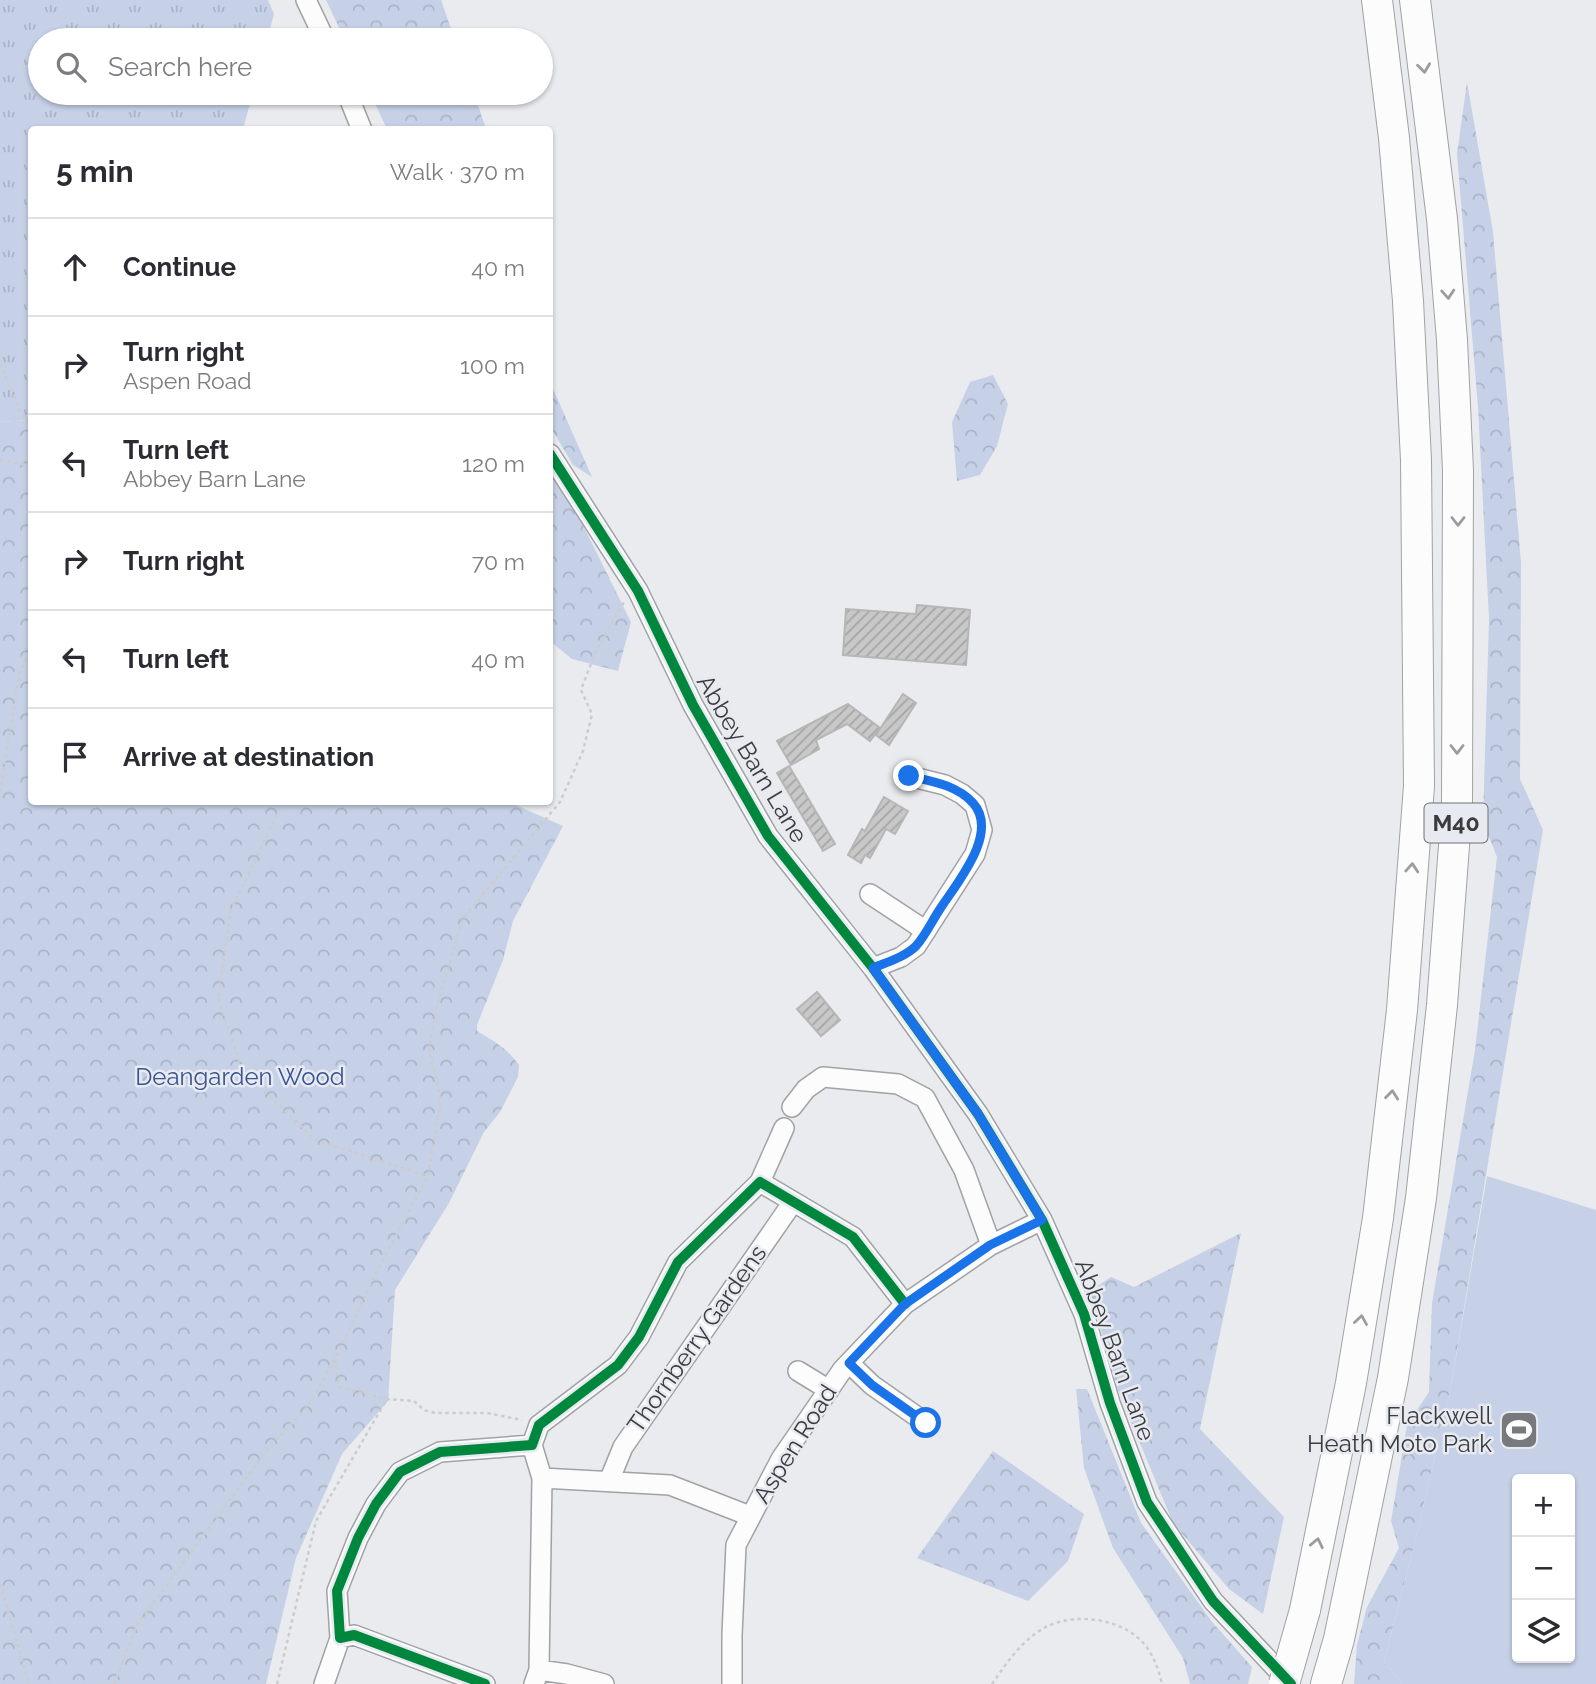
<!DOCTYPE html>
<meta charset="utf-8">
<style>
body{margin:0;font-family:Raleway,sans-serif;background:#f7f7f7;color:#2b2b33}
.controls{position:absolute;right:21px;bottom:21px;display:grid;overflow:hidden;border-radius:7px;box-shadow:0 2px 5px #0004}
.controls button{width:63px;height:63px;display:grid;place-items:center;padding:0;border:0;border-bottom:2px solid #e1e1e2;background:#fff;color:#2b2b33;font:35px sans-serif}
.stop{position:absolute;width:21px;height:21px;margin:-16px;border:5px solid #1a73e8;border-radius:50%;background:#fff}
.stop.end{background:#1a73e8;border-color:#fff;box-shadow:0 2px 7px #0008}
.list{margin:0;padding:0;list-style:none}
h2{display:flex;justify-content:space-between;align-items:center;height:91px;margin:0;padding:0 28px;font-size:30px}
h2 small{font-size:23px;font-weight:400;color:#7c7c81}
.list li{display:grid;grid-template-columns:46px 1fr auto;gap:21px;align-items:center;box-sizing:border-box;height:98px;padding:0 28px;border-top:2px solid #e1e1e2}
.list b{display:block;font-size:26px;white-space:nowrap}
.list p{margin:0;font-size:23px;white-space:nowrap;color:#7c7c81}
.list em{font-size:23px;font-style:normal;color:#7c7c81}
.icon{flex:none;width:38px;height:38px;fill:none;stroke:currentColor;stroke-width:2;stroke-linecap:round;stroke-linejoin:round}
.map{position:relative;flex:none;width:1596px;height:1684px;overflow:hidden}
.search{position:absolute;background:#fff;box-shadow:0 2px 5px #0004;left:28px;top:28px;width:525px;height:77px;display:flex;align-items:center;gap:18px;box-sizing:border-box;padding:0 24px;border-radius:38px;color:#7c7c81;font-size:26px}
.panel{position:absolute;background:#fff;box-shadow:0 2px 5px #0004;left:28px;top:126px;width:525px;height:679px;border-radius:7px}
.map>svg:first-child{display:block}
.grass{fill:url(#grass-tufts)}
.forest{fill:url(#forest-crowns)}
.pitch{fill:#c6d1e7;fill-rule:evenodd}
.building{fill:url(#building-hatch);stroke:#b6b6b7;stroke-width:2}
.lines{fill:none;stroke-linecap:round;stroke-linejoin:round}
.minor-casing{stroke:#a0a2a4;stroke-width:22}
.highway-casing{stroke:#a0a2a4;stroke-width:32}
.path{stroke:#ccc;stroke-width:2.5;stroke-dasharray:3.5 3.5;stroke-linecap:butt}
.minor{stroke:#fcfcfc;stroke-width:19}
.highway{stroke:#fcfcfc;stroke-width:30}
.highway-bridge-casing{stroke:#a0a2a4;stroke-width:32;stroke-linecap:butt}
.highway-bridge{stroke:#fcfcfc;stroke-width:30}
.cycleway-casing{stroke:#e7eaf0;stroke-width:15}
.cycleway{stroke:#00873e;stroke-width:10}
.oneway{stroke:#9b9c9d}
.route{stroke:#1a73e8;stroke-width:9}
.labels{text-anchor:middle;stroke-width:5;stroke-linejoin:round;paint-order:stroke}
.shield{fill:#e7eaf0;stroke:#6e7073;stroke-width:2}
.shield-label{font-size:23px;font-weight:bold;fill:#3a3c3e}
.street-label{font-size:24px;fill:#3a3c3e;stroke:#e7eaf0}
.park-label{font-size:24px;fill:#395292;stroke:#e7eaf0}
.poi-label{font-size:24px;fill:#3a3c3e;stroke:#e7eaf0;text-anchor:end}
</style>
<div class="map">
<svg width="1596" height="1684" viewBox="0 0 1596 1684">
<defs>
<pattern id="grass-tufts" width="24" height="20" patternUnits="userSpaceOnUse" patternTransform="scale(1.75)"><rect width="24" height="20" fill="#c6d1e7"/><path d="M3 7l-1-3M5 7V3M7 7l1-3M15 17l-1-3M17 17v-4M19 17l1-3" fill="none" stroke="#abb4c7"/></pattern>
<pattern id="forest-crowns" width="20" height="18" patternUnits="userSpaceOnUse" patternTransform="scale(1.75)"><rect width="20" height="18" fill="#c6d1e7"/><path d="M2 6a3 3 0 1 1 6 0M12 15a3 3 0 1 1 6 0" fill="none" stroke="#abb4c7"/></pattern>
<pattern id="building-hatch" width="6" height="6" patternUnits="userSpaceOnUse" patternTransform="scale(1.75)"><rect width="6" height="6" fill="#c9c8c9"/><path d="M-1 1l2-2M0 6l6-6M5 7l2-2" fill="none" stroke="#a4a4a5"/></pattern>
</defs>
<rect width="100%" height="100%" fill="#e9ebee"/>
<!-- grass -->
<path class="grass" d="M0,0H268L274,14L267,40H40V93H253L243,129L32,130L31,418L29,420L0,422Z"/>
<!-- forest -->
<path class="forest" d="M326,0H441L455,40H345Z
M1467,82L1493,232L1521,563L1520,779L1543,830L1452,1381L1419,1526L1384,1662L1403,1684H1354L1357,1645L1367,1607L1399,1548L1391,1521L1407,1425L1429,1392L1432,1303L1475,1050L1497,857L1483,821L1489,619L1478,407L1457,154Z
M370,93H474L486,129H387Z
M993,375L1008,404L997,446L980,475L957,481L952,422L970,382Z
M550,382L592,477L573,465L550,426Z
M31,418L32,802H509L563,826L513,921L503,960L477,1025V1031C494,1041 508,1049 519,1065L518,1077L500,1112L484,1132L449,1203L395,1290L388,1401L342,1454L296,1558L266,1684H0V422L29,420Z
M550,459L631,622L618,671L572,659L550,641Z
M1241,1233L1200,1429L1284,1517L1263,1614L1229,1589L1173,1523L1118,1390L1090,1291L1111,1277L1134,1287Z
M1076,1389H1087L1141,1523L1213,1623L1252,1667L1248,1684H1190L1183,1658L1113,1548L1084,1468Z
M993,1451L1084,1514L1068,1561L1028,1601L917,1558Z"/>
<!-- pitch -->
<path class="pitch" d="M1487,1176L1596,1210V1684H1403L1384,1662L1419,1526L1452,1381ZM1517,1479H1570V1658H1517Z"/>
<!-- building -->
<path class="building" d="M917,605L970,610L966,665L843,655L846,609L916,614Z
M903,694L916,703L889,745L876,735Z
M848,704L880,728L870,741L847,724L816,740L819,749L791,765L777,741Z
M789,766L835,844L823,851L777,773Z
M884,797L908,811L895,834L886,829L870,858L865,855L861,863L848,855L862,829L865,831Z
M817,992L840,1020L821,1036L797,1009Z"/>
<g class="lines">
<!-- minor casing -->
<g class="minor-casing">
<path id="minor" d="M306,0L325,40
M347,93L362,130
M550,454L638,591L693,705L768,836L873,968L978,1114L1042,1220L1084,1314L1110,1403L1147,1502L1213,1601L1290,1683
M870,894L926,931
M873,968L901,957L916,946L975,854L982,830L975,805L962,794L945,785L909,776
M792,1107L806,1089L823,1077L898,1084L925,1098L964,1170L991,1245
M760,1182L784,1128
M849,1363L872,1385L926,1423
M798,1371L829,1390
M532,1445L542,1478L670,1485L750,1516
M609,1481L623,1447L793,1202
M539,1670L567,1674L604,1684
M324,1684L340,1638
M485,1684L354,1635L340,1638L337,1591L358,1538L376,1504L400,1472L440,1452L532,1445L539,1425L618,1365L639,1337L678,1262L760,1182L853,1237L905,1304
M534,1684L539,1670L542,1478
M732,1684V1635L736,1545L781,1459L843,1369L905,1304L991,1245L1042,1220"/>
</g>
<!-- highway casing -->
<g class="highway-casing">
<path id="highway" d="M1305,1610L1351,1383L1378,1218L1402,1010L1419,786L1416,460L1408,301L1394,138L1377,0
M1326,1684L1339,1639L1393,1378L1421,1198L1442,1005L1457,806L1458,471L1452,340L1442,219L1415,0"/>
</g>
<!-- path -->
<path class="path" d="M0,363L19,409L32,428
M0,460L22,464L32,459
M0,792L20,671L32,650
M283,802L231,910L218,998L242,1069L315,1140L428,1176
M335,1359L339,1387L387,1399L414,1401L424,1410L435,1413H487L522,1420
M0,1584L29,1684
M114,1684L137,1625L266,1451L309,1405L335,1359L379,1267L428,1176L441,1100L429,1049L437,1005L463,918L560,802L583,751L592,714L581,690L595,653L624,602
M277,1684L316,1521L387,1399
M992,1684C1006,1664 1021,1641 1044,1628C1075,1611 1127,1618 1148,1649C1155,1660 1159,1671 1162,1684"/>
<!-- minor -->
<use href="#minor" class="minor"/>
<!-- highway -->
<use href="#highway" class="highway"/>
<!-- highway-bridge casing -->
<g class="highway-bridge-casing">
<path id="highway-bridge" d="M1284,1684L1305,1610"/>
</g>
<!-- highway-bridge -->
<use href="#highway-bridge" class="highway-bridge"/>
<!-- cycleway casing -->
<g class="cycleway-casing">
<path id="cycleway" d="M550,454L638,591L693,705L768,836L873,968L978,1114L1042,1220L1084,1314L1110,1403L1147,1502L1213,1601L1291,1684
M485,1684L354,1635L340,1638L337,1591L358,1538L376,1504L400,1472L440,1452L532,1445L539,1425L618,1365L639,1337L678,1262L760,1182L853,1237L905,1304"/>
</g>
<!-- cycleway -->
<use href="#cycleway" class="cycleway"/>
</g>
<!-- one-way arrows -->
<defs><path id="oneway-chevron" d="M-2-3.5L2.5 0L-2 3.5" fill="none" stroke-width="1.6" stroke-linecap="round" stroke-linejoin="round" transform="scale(1.75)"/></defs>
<g class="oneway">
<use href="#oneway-chevron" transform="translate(1424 68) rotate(83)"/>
<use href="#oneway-chevron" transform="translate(1448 294) rotate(86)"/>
<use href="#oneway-chevron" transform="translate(1458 521) rotate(90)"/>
<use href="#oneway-chevron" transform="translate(1457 749) rotate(90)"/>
<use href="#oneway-chevron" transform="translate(1412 868) rotate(-86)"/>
<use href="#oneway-chevron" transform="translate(1392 1095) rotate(-84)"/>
<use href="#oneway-chevron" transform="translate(1361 1320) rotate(-81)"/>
<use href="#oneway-chevron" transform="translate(1317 1543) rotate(-78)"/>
</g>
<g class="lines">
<!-- route -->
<path class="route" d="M909,776C931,781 957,785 973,803C1000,833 956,884 940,909C932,921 925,936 916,946C905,957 887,962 873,968L978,1114L1042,1220L990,1245L905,1304L849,1363L872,1385L926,1423"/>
</g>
<!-- icons -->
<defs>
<g id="stadium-square" transform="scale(2.0125)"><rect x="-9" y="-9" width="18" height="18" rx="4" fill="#77797c" stroke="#e7eaf0"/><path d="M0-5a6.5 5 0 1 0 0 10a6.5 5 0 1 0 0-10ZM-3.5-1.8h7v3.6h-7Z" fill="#fff"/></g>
</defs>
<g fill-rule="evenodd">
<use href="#stadium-square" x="1519" y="1430"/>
</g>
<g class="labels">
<!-- shield labels -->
<rect class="shield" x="1424.5" y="803.5" width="63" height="39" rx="5"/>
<g class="shield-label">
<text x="1456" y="831">M40</text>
</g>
<!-- street labels -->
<g class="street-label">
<text transform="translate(752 759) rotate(59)" y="8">Abbey Barn Lane</text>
<text transform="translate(697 1339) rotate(-55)" y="8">Thornberry Gardens</text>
<text transform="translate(1115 1350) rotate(70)" y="8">Abbey Barn Lane</text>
<text transform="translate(795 1444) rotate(-58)" y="8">Aspen Road</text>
</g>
<!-- park labels -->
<g class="park-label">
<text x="240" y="1085">Deangarden Wood</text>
</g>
<!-- poi labels -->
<g class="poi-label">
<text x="1492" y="1424">Flackwell<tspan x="1492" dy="28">Heath Moto Park</tspan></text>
</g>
</g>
</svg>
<div class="controls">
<button>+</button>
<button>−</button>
<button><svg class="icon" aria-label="layers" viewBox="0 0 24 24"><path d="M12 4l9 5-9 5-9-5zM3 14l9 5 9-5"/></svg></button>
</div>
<div class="stop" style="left:926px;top:1423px"></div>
<div class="stop end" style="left:909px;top:776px"></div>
<div class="search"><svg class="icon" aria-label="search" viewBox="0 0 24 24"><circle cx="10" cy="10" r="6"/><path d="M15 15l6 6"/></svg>Search here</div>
<section class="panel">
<h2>5 min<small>Walk · 370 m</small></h2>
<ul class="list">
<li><svg class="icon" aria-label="ahead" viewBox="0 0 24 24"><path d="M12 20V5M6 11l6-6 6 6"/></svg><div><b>Continue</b></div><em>40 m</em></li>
<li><svg class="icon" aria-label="right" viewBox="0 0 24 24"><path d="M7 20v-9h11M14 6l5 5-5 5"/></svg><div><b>Turn right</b><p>Aspen Road</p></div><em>100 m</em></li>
<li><svg class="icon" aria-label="left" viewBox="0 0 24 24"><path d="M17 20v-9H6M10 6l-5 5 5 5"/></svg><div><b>Turn left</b><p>Abbey Barn Lane</p></div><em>120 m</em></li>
<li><svg class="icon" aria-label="right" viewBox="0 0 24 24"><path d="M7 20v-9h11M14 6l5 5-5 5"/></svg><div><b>Turn right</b></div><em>70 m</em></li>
<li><svg class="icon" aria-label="left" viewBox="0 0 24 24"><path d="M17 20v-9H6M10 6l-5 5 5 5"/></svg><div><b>Turn left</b></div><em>40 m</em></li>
<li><svg class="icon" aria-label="arrive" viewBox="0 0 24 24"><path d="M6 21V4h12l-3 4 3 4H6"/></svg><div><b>Arrive at destination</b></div></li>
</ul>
</section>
</div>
